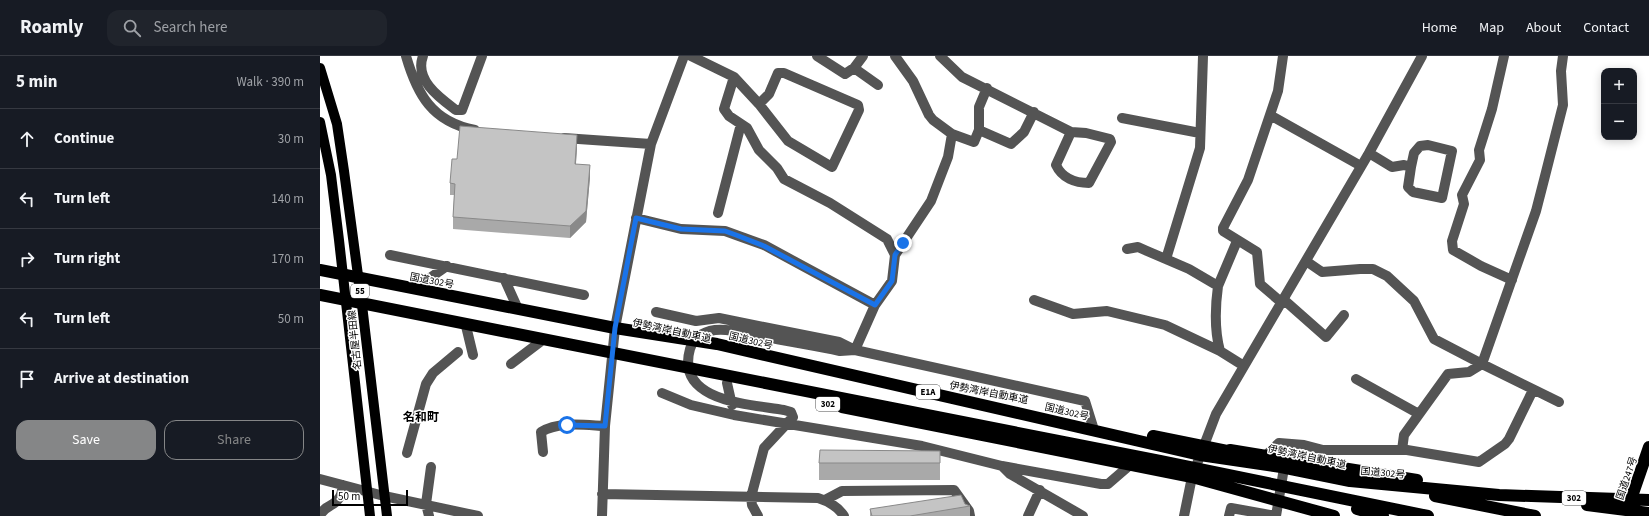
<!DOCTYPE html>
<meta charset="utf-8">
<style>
body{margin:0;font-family:"Source Sans 3","Noto Sans JP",sans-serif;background:#20242c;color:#f1f3f6}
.controls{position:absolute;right:12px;top:12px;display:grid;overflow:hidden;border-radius:8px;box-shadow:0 2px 10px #0003}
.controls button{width:36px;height:36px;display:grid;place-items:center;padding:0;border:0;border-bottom:1px solid #363941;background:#171b24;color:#f1f3f6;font:20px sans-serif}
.scale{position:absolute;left:12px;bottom:10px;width:76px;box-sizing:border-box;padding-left:4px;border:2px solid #000;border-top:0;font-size:11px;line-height:14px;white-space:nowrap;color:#000;-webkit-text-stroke:3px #fff;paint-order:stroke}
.stop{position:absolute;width:12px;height:12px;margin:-9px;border:3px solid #1a73e8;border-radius:50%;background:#fff}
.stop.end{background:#1a73e8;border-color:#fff;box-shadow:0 1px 4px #0008}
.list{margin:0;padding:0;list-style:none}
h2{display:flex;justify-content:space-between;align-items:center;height:52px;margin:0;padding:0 16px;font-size:17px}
h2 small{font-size:13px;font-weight:400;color:#9ea1a6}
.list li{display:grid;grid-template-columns:26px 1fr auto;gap:12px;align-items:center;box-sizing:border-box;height:60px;padding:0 16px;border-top:1px solid #363941}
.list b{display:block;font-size:15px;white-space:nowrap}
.list em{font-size:13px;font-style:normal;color:#9ea1a6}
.actions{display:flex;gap:8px;padding:12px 16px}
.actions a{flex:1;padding:9px 0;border:1px solid #858687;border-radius:12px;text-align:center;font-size:14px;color:#858687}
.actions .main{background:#858687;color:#fff}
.icon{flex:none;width:22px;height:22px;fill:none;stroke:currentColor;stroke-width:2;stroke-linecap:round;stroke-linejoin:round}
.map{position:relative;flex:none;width:1329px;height:460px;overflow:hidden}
header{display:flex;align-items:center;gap:24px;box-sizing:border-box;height:56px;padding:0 20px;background:#171b24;border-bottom:1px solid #363941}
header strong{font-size:19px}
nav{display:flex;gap:22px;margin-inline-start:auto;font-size:14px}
.search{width:280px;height:36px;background:#20242c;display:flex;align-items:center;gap:10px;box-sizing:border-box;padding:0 14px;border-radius:12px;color:#9ea1a6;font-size:15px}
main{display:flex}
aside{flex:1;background:#171b24}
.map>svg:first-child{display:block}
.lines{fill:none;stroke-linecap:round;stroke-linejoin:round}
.minor{stroke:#545454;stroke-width:10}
.major{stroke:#000;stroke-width:10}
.highway{stroke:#000;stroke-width:12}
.wall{fill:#a9a9a9}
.shaded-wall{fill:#898989}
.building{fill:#c4c4c4;stroke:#898989}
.route{stroke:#1a73e8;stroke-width:5}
.labels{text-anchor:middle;stroke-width:3;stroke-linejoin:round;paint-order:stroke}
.shield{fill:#fff;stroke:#4c4c4c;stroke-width:1}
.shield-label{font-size:9px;font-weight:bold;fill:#000}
.street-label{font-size:10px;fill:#000;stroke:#fff}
.quarter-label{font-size:12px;font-weight:bold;fill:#000;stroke:#fff}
</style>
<header>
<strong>Roamly</strong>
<div class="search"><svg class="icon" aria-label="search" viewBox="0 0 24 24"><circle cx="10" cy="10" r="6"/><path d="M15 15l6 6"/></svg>Search here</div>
<nav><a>Home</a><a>Map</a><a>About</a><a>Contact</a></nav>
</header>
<main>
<aside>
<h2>5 min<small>Walk · 390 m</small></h2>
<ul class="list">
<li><svg class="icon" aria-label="ahead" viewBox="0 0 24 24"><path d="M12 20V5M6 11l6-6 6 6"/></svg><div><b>Continue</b></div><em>30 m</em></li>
<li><svg class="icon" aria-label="left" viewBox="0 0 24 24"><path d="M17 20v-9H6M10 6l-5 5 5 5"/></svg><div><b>Turn left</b></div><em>140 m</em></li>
<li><svg class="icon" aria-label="right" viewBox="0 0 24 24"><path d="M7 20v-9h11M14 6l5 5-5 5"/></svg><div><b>Turn right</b></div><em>170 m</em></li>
<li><svg class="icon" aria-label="left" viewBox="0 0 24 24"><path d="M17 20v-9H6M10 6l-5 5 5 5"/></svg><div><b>Turn left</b></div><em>50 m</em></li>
<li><svg class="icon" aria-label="arrive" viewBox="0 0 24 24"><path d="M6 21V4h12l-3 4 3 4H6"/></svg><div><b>Arrive at destination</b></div></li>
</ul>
<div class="actions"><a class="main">Save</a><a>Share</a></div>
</aside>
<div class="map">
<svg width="1329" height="460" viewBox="0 0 1329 460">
<rect width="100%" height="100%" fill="#fff"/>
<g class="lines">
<!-- minor -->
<path class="minor" d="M86,0C97,38 112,66 155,74
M103,0C94,24 120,42 136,54H142L162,0
M371,0L414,21L439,48L468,85L512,111L539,54L538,49L464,17H458L449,38L439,48
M497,0L525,18L534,12L558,29
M575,0L593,25L609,59L613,64L632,78
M620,0L642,21L751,76L766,77L790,83L791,86L769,127C755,127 742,122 736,109L751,76
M1184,0L1172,53L1159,94L1160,104L1142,139L1144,148L1132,185L1133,194L1161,210L1192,224
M534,12L543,0
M414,21L404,53L409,60L427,72L439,94L457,112L464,123L510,147L567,183L575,199L572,225L555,249L535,294
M950,59L1041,110
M802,62L880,77
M659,74V51L667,32
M244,82L331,88
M1049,97L1072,111L1084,109L1091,111L1094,97L1100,90L1108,89L1132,95L1122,142L1093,136L1088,131L1091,111
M398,157L421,68
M316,162L361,173L405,175L416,179L444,189L555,249
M807,193L818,191L827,195L869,213L898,230L917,185
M70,199L264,239
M575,199L611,145L628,101L632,78L654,86L659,74L691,88L704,76L714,56
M846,203L880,92L883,0
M986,205L1002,216L1040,213H1053L1067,220L1094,245L1114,283L1162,308L1216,155L1225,120L1243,49L1241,15L1243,0
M184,222L198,253
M898,230C895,252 894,273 900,295L924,310
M94,233L127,210
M963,243L1006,281L1024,259
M714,244L753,258L787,255L845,269L900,295
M961,246L940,228L937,196L903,175V172L928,124L958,35L963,0
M336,256L376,265L399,262L519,286L535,294L765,345L774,374
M146,270L153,299
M191,308L220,286
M1036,323L1099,358
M407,327L412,349
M342,337L371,349L414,359L602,390L682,410L781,428H788L810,409
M1082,394L1084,379L1128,318L1149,316L1162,308L1239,346
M223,396L221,376C239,365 265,369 285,370
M87,397L106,328L113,317L138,296
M941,404L959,387L984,389L1003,394H1087L1159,406L1185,388L1189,383L1213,334
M682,410L690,418L763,460
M0,423L64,440L158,460
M282,438L498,442C508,445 518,451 524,460
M505,444L522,435L634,434L649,455L650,460
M0,460C4,449 14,451 19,442C22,439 22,433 23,429
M109,460L106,448L111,411
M282,460L285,370L295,272L331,88L364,0
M438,460L432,449L431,441L444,392L473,361L471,356L464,354C430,348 355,346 370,293C374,281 382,276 395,274C409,272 423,277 437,279C464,285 492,289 520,295L535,294
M708,460L720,434
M864,460L872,421L896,358L1049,97L1102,0
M909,460L911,452L956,460
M956,460L964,412"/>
<!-- major -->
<path class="major" d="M0,12L17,68L24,115L42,249L67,460
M0,66L11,119L19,184L50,460"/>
<!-- highway -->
<path class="highway" d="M0,214L295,272L397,288L880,399L961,411L1030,425L1179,439L1329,444
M0,239L840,405L1108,460
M522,351L872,421L1014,460
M833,380L917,397
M910,394L1097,424
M1115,440L1215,460
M1267,449L1329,457
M1309,449L1329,391
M1037,453L1063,460"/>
</g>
<!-- wall -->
<path class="wall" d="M257,91L256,108L270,121L266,166L250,182L133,173V161L134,139H130V127L137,103Z
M620,395V424H499V407Z
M645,448L650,450V460H550V453Z"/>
<!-- shaded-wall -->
<path class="shaded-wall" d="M257,79V91L255,120V108Z
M270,109V121L266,166L250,182V170Z"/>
<!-- building -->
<path class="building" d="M140,70L257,79L255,108L270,109L266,155L250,170L133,161L135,128L130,127L132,103H137Z
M500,394L620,395V407H499Z
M641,439L645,448L650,450L590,460H552L550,453Z"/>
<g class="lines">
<!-- route -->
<path class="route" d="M247,369L285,370L295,272L316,162L361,173L405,175L416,179L444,190L555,249L572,225L575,199L583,187"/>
</g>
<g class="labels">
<!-- shield labels -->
<g class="shield">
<rect x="31" y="228" width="18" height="14" rx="3"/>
<rect x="596" y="329" width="24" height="14" rx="3"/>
<rect x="496" y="341" width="24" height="14" rx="3"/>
<rect x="1242" y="435" width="24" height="14" rx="3"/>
</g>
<g class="shield-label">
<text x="40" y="238">55</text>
<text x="608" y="339">E1A</text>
<text x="508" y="351">302</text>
<text x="1254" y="445">302</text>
</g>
<!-- street labels -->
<g class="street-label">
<text transform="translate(112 224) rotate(11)" y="4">国道302号</text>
<text transform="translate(352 274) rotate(12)" y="4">伊勢湾岸自動車道</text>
<text transform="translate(34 284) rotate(-96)" y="4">名古屋半田線</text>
<text transform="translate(431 284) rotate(13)" y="4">国道302号</text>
<text transform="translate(669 336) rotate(11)" y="4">伊勢湾岸自動車道</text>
<text transform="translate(747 355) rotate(13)" y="4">国道302号</text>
<text transform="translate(987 400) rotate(12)" y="4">伊勢湾岸自動車道</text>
<text transform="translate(1063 416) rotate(5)" y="4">国道302号</text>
<text transform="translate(1306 422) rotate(-71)" y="4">国道247号</text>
</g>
<!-- quarter labels -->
<g class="quarter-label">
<text x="101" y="365">名和町</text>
</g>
</g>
</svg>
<div class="controls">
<button>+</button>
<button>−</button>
</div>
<div class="scale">50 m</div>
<div class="stop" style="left:247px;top:369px"></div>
<div class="stop end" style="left:583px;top:187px"></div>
</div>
</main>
